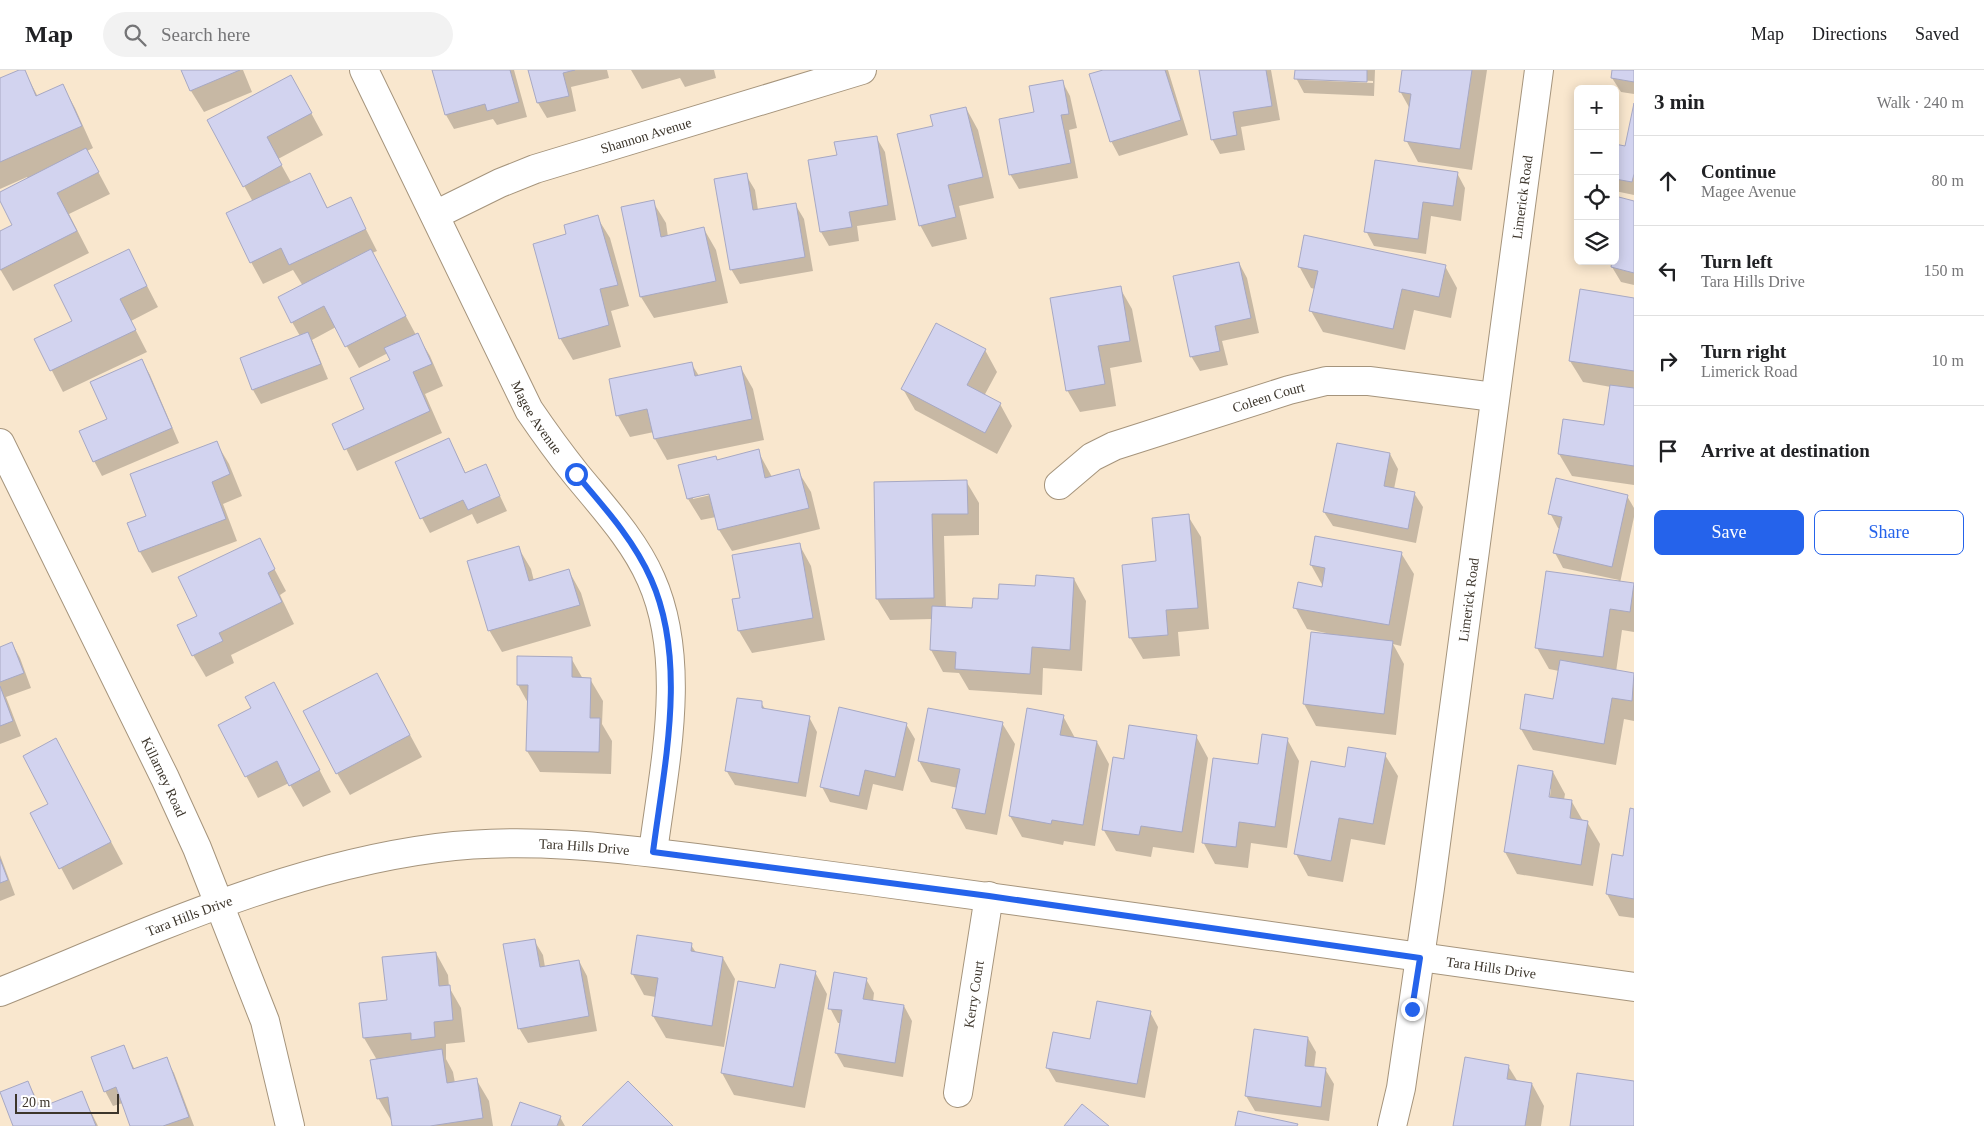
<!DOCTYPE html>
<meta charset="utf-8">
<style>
body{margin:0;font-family:Georgia,serif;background:#f2f2f2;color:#202124}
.controls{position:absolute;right:15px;top:15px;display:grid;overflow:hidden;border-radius:8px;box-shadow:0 2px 12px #0003}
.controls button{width:45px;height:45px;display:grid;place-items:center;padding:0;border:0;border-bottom:1px solid #e0e0e0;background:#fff;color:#202124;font:25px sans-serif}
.scale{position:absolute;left:15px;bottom:12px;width:104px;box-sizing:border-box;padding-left:5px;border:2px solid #3c352b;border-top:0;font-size:14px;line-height:18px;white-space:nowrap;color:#3c352b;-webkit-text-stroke:4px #fff;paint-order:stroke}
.stop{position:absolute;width:15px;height:15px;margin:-11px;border:4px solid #2563eb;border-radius:50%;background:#fff}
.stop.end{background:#2563eb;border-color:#fff;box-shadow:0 1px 5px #0008}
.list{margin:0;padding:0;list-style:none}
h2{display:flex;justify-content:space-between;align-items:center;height:65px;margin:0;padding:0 20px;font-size:21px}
h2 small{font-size:16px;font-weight:400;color:#757577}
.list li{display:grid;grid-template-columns:32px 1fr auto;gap:15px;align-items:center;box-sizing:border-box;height:90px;padding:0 20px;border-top:1px solid #e0e0e0}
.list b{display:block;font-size:19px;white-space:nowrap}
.list p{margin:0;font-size:16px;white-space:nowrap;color:#757577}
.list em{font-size:16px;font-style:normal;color:#757577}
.actions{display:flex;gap:10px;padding:15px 20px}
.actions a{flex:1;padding:11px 0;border:1px solid #2563eb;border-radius:8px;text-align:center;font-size:18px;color:#2563eb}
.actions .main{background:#2563eb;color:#fff}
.icon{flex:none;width:28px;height:28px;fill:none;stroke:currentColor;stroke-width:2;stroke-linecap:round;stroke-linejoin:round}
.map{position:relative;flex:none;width:1634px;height:1056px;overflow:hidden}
header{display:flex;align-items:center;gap:30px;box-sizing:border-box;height:70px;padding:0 25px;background:#fff;border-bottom:1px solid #e0e0e0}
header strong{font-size:24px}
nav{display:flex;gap:28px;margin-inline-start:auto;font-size:18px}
.search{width:350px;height:45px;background:#f2f2f2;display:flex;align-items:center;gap:12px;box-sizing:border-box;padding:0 18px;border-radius:28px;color:#757577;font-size:19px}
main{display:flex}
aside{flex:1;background:#fff}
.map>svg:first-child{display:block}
.shadow{fill:#0003;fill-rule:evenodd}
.building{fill:#d2d3ef;stroke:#a7a8c3}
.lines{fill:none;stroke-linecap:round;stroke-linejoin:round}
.street-casing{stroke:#a5947c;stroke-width:30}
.secondary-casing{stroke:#a5947c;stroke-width:30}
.street{stroke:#fff;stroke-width:28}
.secondary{stroke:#fff;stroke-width:28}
.route{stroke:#2563eb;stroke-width:6}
.labels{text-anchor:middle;stroke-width:4;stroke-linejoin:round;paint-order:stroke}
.street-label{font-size:14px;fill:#3c352b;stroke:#fff}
</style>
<header>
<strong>Map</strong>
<div class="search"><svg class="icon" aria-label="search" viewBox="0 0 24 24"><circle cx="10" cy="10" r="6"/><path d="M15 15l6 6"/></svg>Search here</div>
<nav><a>Map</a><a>Directions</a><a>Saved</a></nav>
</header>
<main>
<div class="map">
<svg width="1634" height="1056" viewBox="0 0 1634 1056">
<rect width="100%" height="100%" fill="#f9e7ce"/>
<!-- shadow -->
<path class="shadow" d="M24,0L38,27L63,16L75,38L93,78L87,81L110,124L69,144L89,183L13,221L0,199V162L14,155L0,128V123L28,109L27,107L0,119V10Z
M182,0H243L252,22L204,42L191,21Z
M433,0H514L527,47L497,55L493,49L454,59L446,45Z
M530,0H607L609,8L571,17L576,41L547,48L538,33Z
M631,0H714L716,8L685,17L680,8L642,19Z
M1107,0H1168L1188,65L1119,86L1111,71Z
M1200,0H1271L1280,50L1241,57L1245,80L1220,84L1212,69Z
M1296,0H1375L1374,26L1304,23L1296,8ZM1303,8L1373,11V13L1303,10Z
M1403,0H1487L1472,100L1418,92L1406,70L1410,39L1400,21Z
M1614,0H1634V24L1621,22L1612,8Z
M1062,11L1070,26L1077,58L1069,60L1078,108L1019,119L1010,104L1036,43Z
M303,28L323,65L278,89L292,114L310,105L328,139L350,128L377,181L372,183L416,265L417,264L430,286L443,316L425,324L442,363L357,401L334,354L366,340L392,291L388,283L359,298L336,257L312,270L328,309L261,334L253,320L241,289L300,266L292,252L303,216L293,200L263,214L251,192L253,132L208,50Z
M966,38L978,60L994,128L959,136L967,169L932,177L920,155L934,57Z
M1634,39V125L1615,121V75L1626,77Z
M876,67L885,82L896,150L857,156L859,171L829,176L821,162L838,86Z
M1457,103L1465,118L1461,151L1431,146L1426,184L1374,176L1366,161Z
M746,105L755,120L758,140L795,134L804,149L813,201L740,214L731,199Z
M1615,128L1634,132V215L1621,212L1612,197L1615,191L1617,177H1615Z
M653,132L666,153L668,167L704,159L716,180L728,233L654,248L641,227Z
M597,147L610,168L629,236L611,241L621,277L573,290L560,268L568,165Z
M129,181L158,237L131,251L147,282L63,322L36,270L74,252Z
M1239,193L1247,208L1259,263L1222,271L1228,295L1200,301L1191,286Z
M1299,196H1445L1457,218L1451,248L1414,240L1405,280L1323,262L1311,241L1315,219L1311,218Z
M1120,218L1132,239L1142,292L1110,298L1116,336L1080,342L1067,320Z
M1634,229V415L1572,406L1559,384L1605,356L1611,317L1583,312L1570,291Z
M985,280L997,302L984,326L1000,334L1012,356L997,384L915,340L903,319Z
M142,291L150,305L179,373L102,406L94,391L108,350Z
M691,293L699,306L741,298L753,319L764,370L667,390L655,369L654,362L630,367L618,346Z
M449,369L466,404L486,396L507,441L477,454L472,444L430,463L422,448Z
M216,372L229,394L242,426L223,434L237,471L152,503L140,482L129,454L148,447Z
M758,381L772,407L798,401L811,422L820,459L732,481L719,460L716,447L701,450L688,429L717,391ZM715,422V424L693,429V427Z
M1390,384L1398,399L1394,419L1414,423L1423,437L1416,473L1333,456L1324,442Z
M966,411L979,433V465L944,466L946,538L973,540L1036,518L1074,509L1086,531L1082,601L1043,598L1042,625L969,620L959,603L943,602L931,580L933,549L890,550L877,529L875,413Z
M1627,426L1634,438V447L1620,513L1634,516V562L1622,560L1616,602L1634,605V651L1624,649L1616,695L1533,680L1521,659L1554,630L1559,601L1549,599L1537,578L1619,510L1563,498L1555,483L1560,459L1558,458L1550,443Z
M1188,446L1201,467L1209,559L1178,562L1180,586L1143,589L1130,567L1158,492Z
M259,470L286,521L280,525L294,554L231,585L234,593L206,607L193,585L198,546Z
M799,474L811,496L825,570L752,583L739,561L733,530L741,529Z
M518,477L531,499L534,511L569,501L581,523L591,556L502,582L489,560Z
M1401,483L1414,504L1401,576L1393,574L1404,594L1396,665L1316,656L1304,634L1326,563L1307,559L1295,537L1324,518L1311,495Z
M12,573L20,588L31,618L6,627L21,666L0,674V578Z
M519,587L571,588L583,609H590L603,631L602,654L612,671L611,704L540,702L527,681L528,633L518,615Z
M377,604L422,687L350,725L337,703Z
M274,613L331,722L303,737L289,713L258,728L219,656L253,638Z
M761,633L766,640L809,647L817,662L806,727L735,715L726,700Z
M1063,646L1075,668L1097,672L1109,694L1095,776L1064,771L1063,775L1022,767L1010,746Z
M1002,653L1015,674L997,765L966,759L954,737L958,718L931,712L919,691Z
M906,654L915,669L903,721L873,714L867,740L830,732L822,717Z
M1196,666L1208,688L1194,783L1153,777L1151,787L1116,781L1103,759L1125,690Z
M56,669L123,794L73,820L32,744L50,734Z
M1287,669L1299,691L1287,778L1251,773L1248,798L1215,794L1203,772Z
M1385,685L1398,706L1385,775L1351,769L1343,812L1308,806L1296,784L1346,698Z
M1553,702L1565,724L1564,730L1572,732L1583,751L1587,752L1600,774L1593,816L1517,804L1505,782ZM1549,719H1551L1549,733Z
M1634,740V848L1619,846L1607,824L1613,786L1624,787Z
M0,785L15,825L0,831Z
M534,870L543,885L545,897L579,891L587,906L597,961L528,973L519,958Z
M691,875L697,884L723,888L735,909L724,977L666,968L653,946L656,927L644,925L632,903Z
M436,883L448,905L449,917L461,938L465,972L446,974V989L453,1002L455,1013L476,1009L489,1031L493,1056H394L393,1050H391L378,1028L377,990L364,968L388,931Z
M815,902L827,924L805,1038L734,1025L722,1003L776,920Z
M866,909L874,923L873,932L904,936L912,951L903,1007L844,997L836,983L841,953H838L830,938Z
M1150,942L1158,957L1145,1028L1056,1012L1047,997L1091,971Z
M1308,968L1316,982L1314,998L1325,999L1334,1014L1329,1051L1255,1041L1246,1026Z
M123,976L135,1000L166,989L174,1003L194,1056H131L123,1033L113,1036L105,1021Z
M1508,996L1518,1012L1532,1014L1544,1036L1541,1056H1454Z
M28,1013L42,1038L81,1022L98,1056H14Z
M560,1047L565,1056H513Z"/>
<!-- building -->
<path class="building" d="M19,0H25L36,26L63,14L82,56L0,92V8Z
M181,0H240L190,21Z
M432,0H510L519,32L487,41L485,34L445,45Z
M528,0H575L563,3L569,26L537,33Z
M1103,0H1165L1181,50L1110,72L1089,4Z
M1199,0H1266L1272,36L1233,42L1237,65L1211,70Z
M1295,0H1367V12L1294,9Z
M1402,0H1472L1460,79L1404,71L1411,24L1399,22Z
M1612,0H1634V12L1611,8Z
M291,5L312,43L267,67L282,95L243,117L207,50Z
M1063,10L1069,44L1061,45L1071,93L1009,105L999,49L1034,42L1029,16Z
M1634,33V104L1632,112L1615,109V74L1625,76Z
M966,37L983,107L948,115L956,147L919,156L897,64L933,56L930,45Z
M877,66L888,135L849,142L852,157L820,162L808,90L837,85L834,72Z
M86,78L99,102L57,123L77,161L0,200V161L12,155L0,131V122Z
M1375,90L1458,102L1453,136L1423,132L1418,169L1364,162Z
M310,103L327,138L351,127L366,159L289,195L281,178L250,193L226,143Z
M747,103L753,140L796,133L805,187L730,200L714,109Z
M1615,126L1634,131V203L1611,197L1612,191H1615V178L1618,165L1615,164Z
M654,130L661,167L704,157L716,211L640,227L621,137Z
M598,145L618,215L600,219L609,255L559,269L533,174L566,164L564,155Z
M1304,165L1446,195L1439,227L1402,219L1393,259L1309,241L1318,201L1298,197Z
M129,179L147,216L120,229L136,260L50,301L34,269L72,251L54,215Z
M371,179L406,246L345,277L324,236L291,253L278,227Z
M1239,192L1251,248L1215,256L1220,281L1190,287L1173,206Z
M1121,216L1130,271L1098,276L1105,314L1066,321L1050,228Z
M1580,219L1634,228V301L1569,291Z
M936,253L986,279L967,315L1001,333L985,363L901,319Z
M308,262L321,294L252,320L240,288Z
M418,263L432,294L413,302L430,341L344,380L332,354L364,339L350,308L390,290L384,278Z
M142,289L172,358L93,392L79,361L107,349L90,312Z
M692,292L695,306L741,296L752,349L654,369L647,339L616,346L609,309Z
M1610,315L1634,318V396L1558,384L1563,349L1604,355Z
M449,368L465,403L486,394L500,426L468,440L463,430L420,449L395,392Z
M217,371L230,404L212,412L226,449L139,482L127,453L146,446L130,404Z
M1337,373L1390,383L1384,416L1415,422L1408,459L1323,442Z
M759,379L765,408L799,399L809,438L718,460L709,424L687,429L678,395L716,386L717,390Z
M1556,408L1628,425L1612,497L1553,483L1562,447L1548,444Z
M967,410L968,444H932L934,528L876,529L874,412Z
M1189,444L1198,538L1166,540L1168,565L1129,568L1122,495L1156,491L1152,448Z
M1315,466L1402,482L1389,555L1293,538L1298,512L1322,517L1325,498L1310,495Z
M260,468L275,499L268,503L282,532L219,563L223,571L192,586L177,555L197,546L178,507Z
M800,473L813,548L738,561L732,529L740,528L732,485Z
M519,476L529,511L569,499L580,535L488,561L467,491Z
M1546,501L1634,513L1630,542L1610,539L1603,587L1535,578Z
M1036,505L1074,508L1070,580L1032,577L1030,604L955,599L956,582L930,580L932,536L972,538L973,528L998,529L999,514L1035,516Z
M1311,562L1393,571L1384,644L1303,634Z
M12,572L24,603L0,612V577Z
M517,586L572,587V607L591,608L590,648H600L599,682L526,681L528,615H517Z
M1560,590L1634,603L1632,631L1612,628L1604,674L1520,659L1525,624L1553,629Z
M377,603L410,665L336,704L303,641Z
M274,612L320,700L289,716L277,691L245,707L218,655L251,638L245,627Z
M0,616L13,651L0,656Z
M737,628L762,631V638L810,646L798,713L725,701Z
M839,637L907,653L895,707L865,700L859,726L820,717Z
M928,638L1003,652L985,744L952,738L960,699L918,691Z
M1027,638L1064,645L1060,665L1097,671L1083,755L1052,750L1051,754L1009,746Z
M1129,655L1197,665L1182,762L1141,756L1139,765L1102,760L1113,687L1124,689Z
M1262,664L1288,668L1275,757L1239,752L1236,777L1202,773L1213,688L1258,694Z
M56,668L111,772L59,799L30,743L48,734L23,686Z
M1348,677L1386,683L1373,754L1339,748L1331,791L1294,784L1311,691L1345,697Z
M1518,695L1553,701L1549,727L1572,730L1570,748L1588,751L1581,795L1504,782Z
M1630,738L1634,739V829L1606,824L1612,784L1623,786Z
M0,789L8,810L0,813Z
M637,865L692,873L691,881L723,887L712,956L652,946L658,908L631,904Z
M535,869L540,897L579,890L589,946L518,959L503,874Z
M436,882L439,916L450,915L453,950L434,952L435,967L411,970V963L363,968L359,933L387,930L382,887Z
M780,894L816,901L793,1017L721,1003L738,911L775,918Z
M834,902L867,908L863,929L904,935L895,993L835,983L842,940L828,939Z
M1097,931L1151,941L1137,1014L1046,998L1053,962L1090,969Z
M1254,959L1308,967L1305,996L1326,998L1321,1037L1245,1026Z
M124,975L133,999L167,987L189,1047L163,1056H130L116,1017L104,1022L91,987Z
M442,979L447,1013L477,1008L483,1048L430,1056H392L388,1027L377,1029L370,990Z
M1465,987L1509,995L1507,1009L1532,1013L1525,1056H1453Z
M1577,1003L1634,1011V1056H1570Z
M28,1011L39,1038L82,1021L96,1056H13L0,1022Z
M628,1011L673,1056H582Z
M520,1032L561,1046L557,1056H511Z
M1082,1034L1109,1056H1064Z
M1238,1041L1298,1054L1297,1056H1235Z"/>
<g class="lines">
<!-- street casing -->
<g class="street-casing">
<g id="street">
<path id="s1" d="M364,0L529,340C544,362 560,384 576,404C603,437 634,470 651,509C688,592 664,696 653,782"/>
<path id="s2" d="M435,145L500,113L535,99L862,0"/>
<path id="s3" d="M0,373L165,708L197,778L265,951L290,1056"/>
<path id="s4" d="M1059,415L1092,387L1114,376L1289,320L1326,311H1369L1494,327"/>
<path id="s5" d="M958,1023L989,826"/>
<path id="s6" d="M1392,1056L1401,1018L1430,818L1539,0"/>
</g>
</g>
<!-- secondary casing -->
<g class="secondary-casing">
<g id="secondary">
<path id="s7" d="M0,922C142,865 283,798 437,778C524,767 609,777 696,788C754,796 812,803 870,811C1125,844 1379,883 1634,917"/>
</g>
</g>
<!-- street -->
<use href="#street" class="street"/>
<!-- secondary -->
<use href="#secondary" class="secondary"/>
</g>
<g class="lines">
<!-- route -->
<path class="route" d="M576,404C604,437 634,470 651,509C688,592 664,696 653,782L989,826L1420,888L1412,939"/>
</g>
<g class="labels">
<!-- street labels -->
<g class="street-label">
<text dy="5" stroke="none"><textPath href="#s2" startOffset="226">Shannon Avenue</textPath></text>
<text dy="5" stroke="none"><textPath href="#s6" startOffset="938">Limerick Road</textPath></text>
<text dy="5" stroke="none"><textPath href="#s4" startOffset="230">Coleen Court</textPath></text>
<text dy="5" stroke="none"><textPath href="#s1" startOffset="388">Magee Avenue</textPath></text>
<text dy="5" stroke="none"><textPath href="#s6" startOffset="532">Limerick Road</textPath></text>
<text dy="5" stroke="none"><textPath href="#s3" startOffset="372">Killarney Road</textPath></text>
<text dy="5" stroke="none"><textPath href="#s7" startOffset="609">Tara Hills Drive</textPath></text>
<text dy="5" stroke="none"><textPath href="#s7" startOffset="204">Tara Hills Drive</textPath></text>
<text dy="5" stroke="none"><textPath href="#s7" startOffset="1524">Tara Hills Drive</textPath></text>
<text dy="5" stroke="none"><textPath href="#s5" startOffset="100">Kerry Court</textPath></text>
</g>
</g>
</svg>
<div class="controls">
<button>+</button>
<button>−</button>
<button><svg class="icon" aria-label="locate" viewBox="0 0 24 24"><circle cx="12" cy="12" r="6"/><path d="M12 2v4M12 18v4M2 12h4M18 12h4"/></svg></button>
<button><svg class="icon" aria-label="layers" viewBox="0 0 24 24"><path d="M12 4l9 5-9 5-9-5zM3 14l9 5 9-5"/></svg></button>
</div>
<div class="scale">20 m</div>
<div class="stop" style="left:576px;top:404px"></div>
<div class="stop end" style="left:1412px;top:939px"></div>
</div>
<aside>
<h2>3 min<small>Walk · 240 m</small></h2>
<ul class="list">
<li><svg class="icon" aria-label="ahead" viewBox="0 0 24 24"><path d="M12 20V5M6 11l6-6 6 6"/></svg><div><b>Continue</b><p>Magee Avenue</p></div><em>80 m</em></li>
<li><svg class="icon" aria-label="left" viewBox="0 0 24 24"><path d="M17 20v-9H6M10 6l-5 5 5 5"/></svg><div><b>Turn left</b><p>Tara Hills Drive</p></div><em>150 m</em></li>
<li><svg class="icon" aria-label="right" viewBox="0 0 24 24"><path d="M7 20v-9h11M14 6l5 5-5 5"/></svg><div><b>Turn right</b><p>Limerick Road</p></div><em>10 m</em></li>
<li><svg class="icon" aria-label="arrive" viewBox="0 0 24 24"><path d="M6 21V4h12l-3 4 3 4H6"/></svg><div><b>Arrive at destination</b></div></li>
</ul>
<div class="actions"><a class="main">Save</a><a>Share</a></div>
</aside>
</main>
